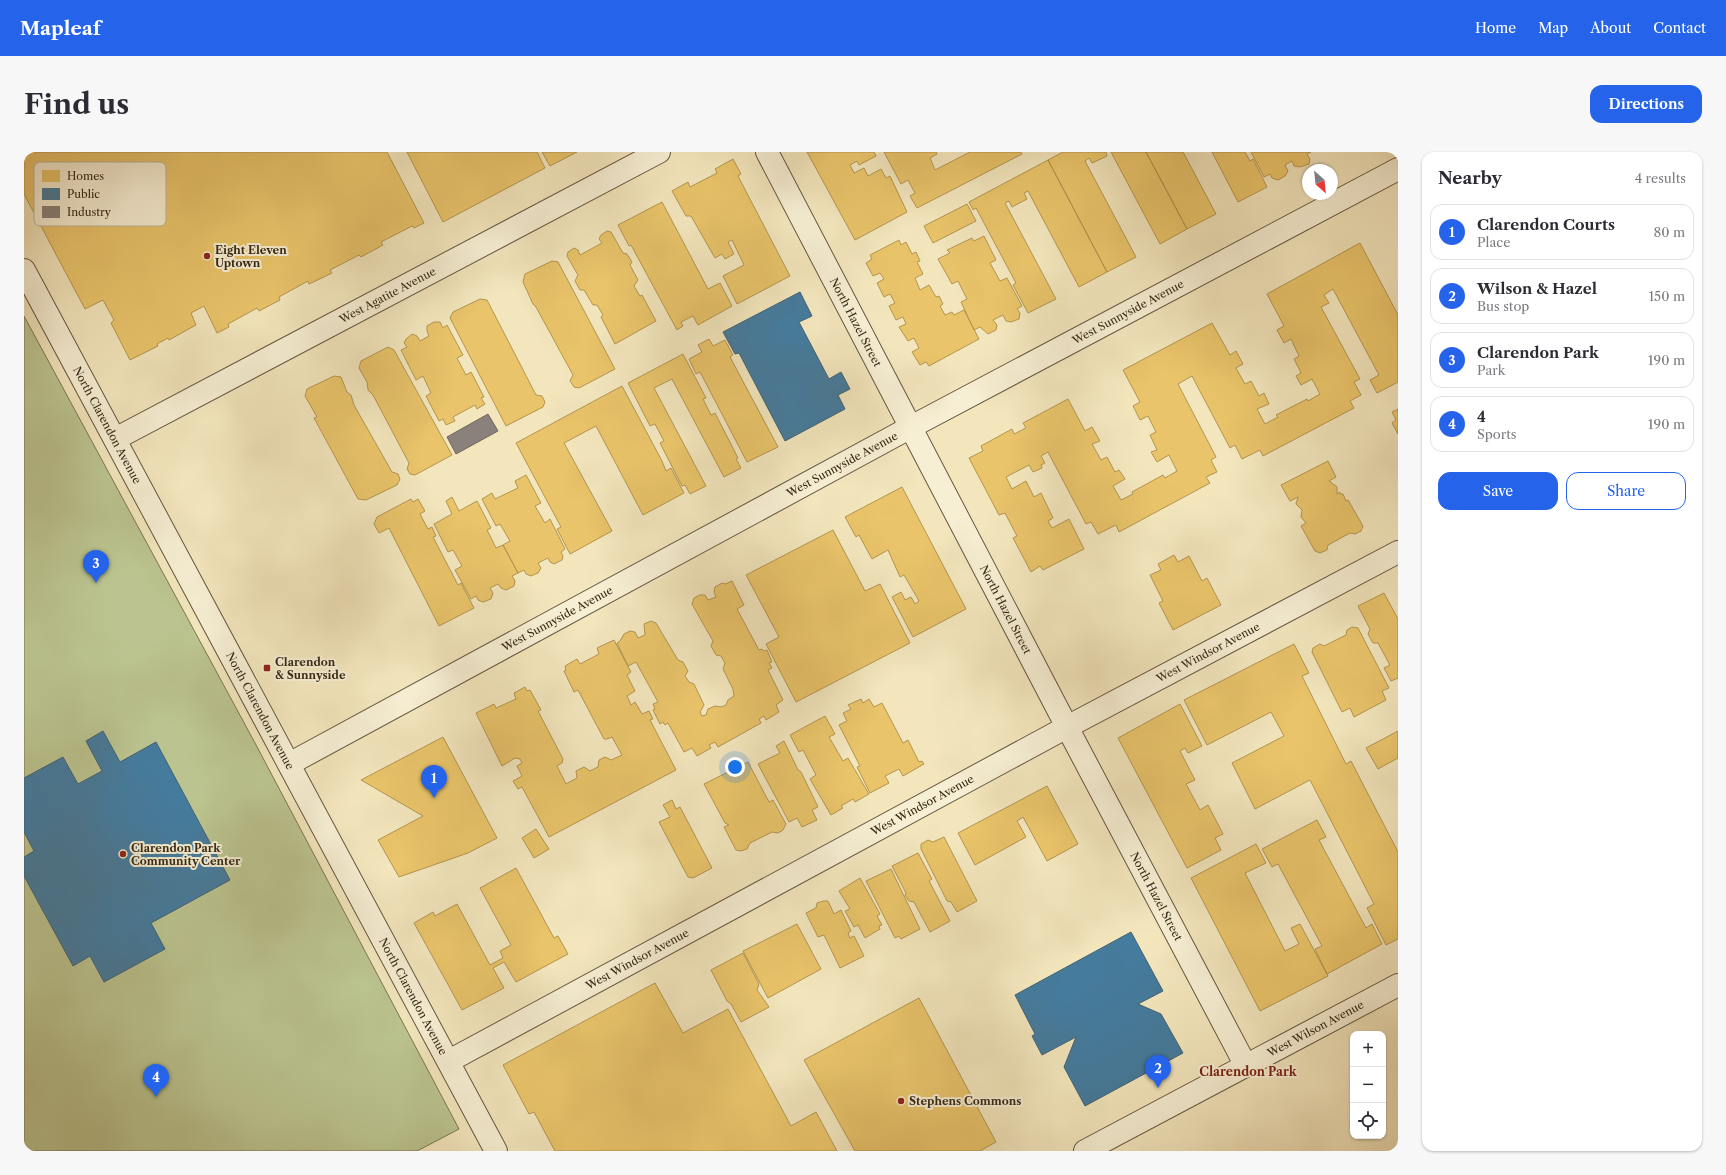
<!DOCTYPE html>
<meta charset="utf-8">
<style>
body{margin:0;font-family:"Libre Caslon Text",serif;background:#f7f7f7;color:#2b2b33}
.controls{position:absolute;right:12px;bottom:12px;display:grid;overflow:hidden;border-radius:8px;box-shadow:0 1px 3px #0004}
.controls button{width:36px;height:36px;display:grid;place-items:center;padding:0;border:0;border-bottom:1px solid #e1e1e2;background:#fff;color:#2b2b33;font:20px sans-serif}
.compass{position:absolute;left:1278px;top:12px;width:36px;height:36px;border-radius:50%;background:#fff;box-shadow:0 1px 3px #0004;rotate:153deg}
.you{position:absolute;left:711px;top:615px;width:14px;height:14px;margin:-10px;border:3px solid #fff;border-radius:50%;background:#1a73e8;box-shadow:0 0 0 6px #1a73e833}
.badge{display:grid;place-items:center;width:26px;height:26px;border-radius:50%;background:#2563eb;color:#fff;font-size:13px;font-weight:700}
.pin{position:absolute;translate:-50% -33px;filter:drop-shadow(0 1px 2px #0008)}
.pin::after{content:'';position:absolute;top:21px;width:14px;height:12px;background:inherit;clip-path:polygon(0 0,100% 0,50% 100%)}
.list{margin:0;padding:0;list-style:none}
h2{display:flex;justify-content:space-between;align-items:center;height:52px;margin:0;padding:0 16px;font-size:17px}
h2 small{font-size:13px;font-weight:400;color:#7c7c81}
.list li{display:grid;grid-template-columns:26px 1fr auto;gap:12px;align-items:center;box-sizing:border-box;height:56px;margin:0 8px 8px;padding:0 8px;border:1px solid #e1e1e2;border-radius:12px}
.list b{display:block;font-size:15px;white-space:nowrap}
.list p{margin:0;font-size:13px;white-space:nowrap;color:#7c7c81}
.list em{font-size:13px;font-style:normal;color:#7c7c81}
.actions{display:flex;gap:8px;padding:12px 16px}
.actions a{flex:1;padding:9px 0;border:1px solid #2563eb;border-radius:12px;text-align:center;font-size:14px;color:#2563eb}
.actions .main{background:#2563eb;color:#fff}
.icon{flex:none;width:22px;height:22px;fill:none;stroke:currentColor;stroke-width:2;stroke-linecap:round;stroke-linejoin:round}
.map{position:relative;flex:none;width:1374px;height:999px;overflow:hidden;border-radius:12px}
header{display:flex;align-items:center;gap:24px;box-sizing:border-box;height:56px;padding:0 20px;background:#2563eb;color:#fff}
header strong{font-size:19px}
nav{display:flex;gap:22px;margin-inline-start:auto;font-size:14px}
.intro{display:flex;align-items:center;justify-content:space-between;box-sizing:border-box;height:96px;padding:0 24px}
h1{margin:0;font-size:28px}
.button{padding:10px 18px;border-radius:12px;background:#2563eb;color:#fff;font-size:14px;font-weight:700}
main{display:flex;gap:24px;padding:0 24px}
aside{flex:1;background:#fff;border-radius:12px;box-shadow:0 1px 3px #0004}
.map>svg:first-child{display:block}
.green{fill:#bbc490;stroke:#787652}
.homes{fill:#e9c46a;stroke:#b39550}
.public{fill:#457b9d;stroke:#406274}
.industry{fill:#8a817c;stroke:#70665d}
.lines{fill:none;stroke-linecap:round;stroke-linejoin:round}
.minor-casing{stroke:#64573f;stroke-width:24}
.tertiary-casing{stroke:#64573f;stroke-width:24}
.minor{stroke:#f7efd4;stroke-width:22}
.tertiary{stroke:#f7efd4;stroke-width:22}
.poi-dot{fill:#8f2418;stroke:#f7efd4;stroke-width:1.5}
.labels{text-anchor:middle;stroke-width:4;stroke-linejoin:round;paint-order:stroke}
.poi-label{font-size:11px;font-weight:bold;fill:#342715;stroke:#f7efd4;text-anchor:start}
.street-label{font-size:11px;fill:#342715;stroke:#f7efd4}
.neighbourhood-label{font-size:12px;font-weight:bold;fill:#7a1f14;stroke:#f7efd4}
.key{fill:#f7efd4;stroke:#bcb39b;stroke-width:1}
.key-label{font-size:11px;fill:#342715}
</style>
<header>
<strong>Mapleaf</strong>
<nav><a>Home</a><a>Map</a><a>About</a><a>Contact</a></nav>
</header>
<div class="intro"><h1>Find us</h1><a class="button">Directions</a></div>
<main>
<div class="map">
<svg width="1374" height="999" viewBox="0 0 1374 999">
<rect width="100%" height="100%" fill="#f3e6bd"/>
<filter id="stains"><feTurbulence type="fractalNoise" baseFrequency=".005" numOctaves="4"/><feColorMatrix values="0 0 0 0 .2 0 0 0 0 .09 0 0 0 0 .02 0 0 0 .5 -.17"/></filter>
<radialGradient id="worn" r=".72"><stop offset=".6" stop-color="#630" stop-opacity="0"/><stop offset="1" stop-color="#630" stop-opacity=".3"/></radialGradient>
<!-- green -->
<path class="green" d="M0,164L231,591L435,977L393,999H0Z"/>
<!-- homes -->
<path class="homes" d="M0,0H363L400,71L390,76L388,74L357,90L359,93L337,105L335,103L306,118L308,121L285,132L284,129L255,145L256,148L235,159L233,156L204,172L205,175L193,181L180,154L167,161L172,173L145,188L144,186L133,192L134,194L106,208L87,171L90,168L79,148L61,157L0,42Z
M383,0H513L521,16L419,70Z
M518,0H553L526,14Z
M783,0H850L852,4L835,13L833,9L826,13L830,21L840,16L844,24L857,17L862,26L866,24L883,60L831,88Z
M860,0H912L913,2L906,6L911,18L946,0H997L998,2L893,56L886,44L891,41L884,28L877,32Z
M1039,0H1082L1083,4L1068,11L1065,6L1061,9L1112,105L1083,120L1024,8Z
M1087,0H1122L1163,77L1136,92Z
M1122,0H1159L1192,62L1163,77Z
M1188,0H1221L1226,9L1229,7L1243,35L1214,50Z
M1227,0H1287L1283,2L1286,7L1285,12L1276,15L1270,14L1268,9L1261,13L1264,19L1261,24L1254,28L1248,26L1246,22L1240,25Z
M709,7L717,22L714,24L766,124L713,152L699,124L720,113L708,88L704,90L710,102L701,107L698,102L691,106L667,64H662L648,39L664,30L666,35L693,21L691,17Z
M1024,8L1083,120L1055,135L1004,39L1000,41L1003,47L988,55L985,49L981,51L1032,147L1004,161L989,133L992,131L952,56L949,58L945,50Z
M638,50L684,137L696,131L708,154L674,173L669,164L657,170L659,174L653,178L607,93L605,94L594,73Z
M943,52L952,69L909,91L900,74Z
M583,79L587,80L599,101L603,102L608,110L606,113L614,128L610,134L616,144L618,143L632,169L591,192L577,165L579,163L573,153H569L560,138H556L551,129L554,123L543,104L544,100L550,96L554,98L556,103L578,91L575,87L577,83Z
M960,84L972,108L966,111L976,129L983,126L998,154L993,157L996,161L995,167L987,170L982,169L979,163L969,168L973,173L972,178L964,182L956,175L950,178L937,150L943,147L934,129L928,132L914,107L926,101L923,98L948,86L950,89Z
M875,88L877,93L882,90L888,102L892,100L896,109L893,110L899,122L891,126L896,138L905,133L912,145L915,144L919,152L916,154L921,163L928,160L930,163L940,158L955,187L905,214L902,210L896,213L888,200L895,196L890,186L884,189L875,175L882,172L879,165L872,168L865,154L871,151L866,142L860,145L853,131L860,127L856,121L849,124L842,111L848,107L846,103Z
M1336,91L1374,163V230L1353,241L1346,228L1355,223L1309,137L1300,143L1305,151L1297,155L1336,227L1330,230L1337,243L1326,249L1330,256L1239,304L1236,298L1218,307L1211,293L1206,296L1168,224L1154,232L1192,305L1187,308L1193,320L1182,325L1186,331L1095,380L1092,373L1074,382L1067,370L1062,372L1024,300L1017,304L1021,311L1017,313L1018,316L1009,320L1005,313L982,325L988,337L1002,329L1010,345L1017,341L1029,366L1024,369L1028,376L1045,367L1060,397L1019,418L1016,414L1007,420L989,386L993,384L981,361L975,363L945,306L959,299L957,294L988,277L990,282L1002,276L999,271L1044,247L1061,279L1068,275L1076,289L1068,292L1077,308L1083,305L1091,320L1095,318L1101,327L1089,334L1097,348L1109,342L1108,340L1139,323L1141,326L1153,319L1145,303L1133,310L1127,300L1133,298L1126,283L1132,280L1124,264L1116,268L1109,254L1116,250L1099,218L1188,171L1206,203L1212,199L1219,212L1212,216L1221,232L1227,229L1235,244L1240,241L1245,252L1233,257L1241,272L1254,265L1252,263L1283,247L1284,249L1296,242L1288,227L1277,233L1272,224L1277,221L1270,207L1275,204L1267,187L1260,191L1253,178L1260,174L1243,142Z
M528,109L534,110L591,217L555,236L550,235L546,229L549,223L512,155L509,152L499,130L501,122Z
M456,147L463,148L512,243L518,244L521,250L519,255L482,274L426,166L429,160Z
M410,170H416L419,176L423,173L439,203L433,206L442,223L447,220L460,245L457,246L461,252L453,257L451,253L429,265L431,269L422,273L419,267L415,269L402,244L407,241L399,224L392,228L377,198L383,195L380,191L382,187L388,182L393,184L396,189L405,184L403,179V174Z
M685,187L689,194L701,188L709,203L706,205L754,295L723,310L676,220L672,222L665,207L678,200L674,193Z
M364,195L370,198L428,303L391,323L386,322L383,317L385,311L349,243L344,238L343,230L335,216L337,209Z
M659,202L682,246L679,247L687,263L691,261L714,306L712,307L717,316L700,325L648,227L630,236L682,334L666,342L661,333L658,334L636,291L640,289L631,272L626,274L604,231Z
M310,224L317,225L323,240L327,243L330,253L368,320L374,322L376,327L373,333L342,348L334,347L290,266L293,265L281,244L283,237Z
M598,234L638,309L642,319L647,316L660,341L619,363L572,274L540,291L588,379L546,402L533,377L537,375L492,291Z
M1374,257V282L1368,271L1372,268L1368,260Z
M1304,309L1312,325L1305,329L1313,335V342L1316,340V342H1319L1322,349L1324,348L1339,374L1337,379L1331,382L1326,381L1304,393L1303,398L1296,401L1291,399L1277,374L1282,371L1277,365L1278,358L1272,352L1274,345L1266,349L1257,333Z
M502,323L517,351L511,354L521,371L526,367L541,397L537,400L539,404L538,408L530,412L526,410L524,406L514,411L517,416L514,421L507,424L502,422L500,418L494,421L479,393L486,389L476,372L472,374L458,347L468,341L471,347L494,336L491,329Z
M878,335L942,457L889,485L868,445L877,440L881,448L887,445L891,452L895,449L880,423L876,425L864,398L848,407L835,383L832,385L821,365Z
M428,345L435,359L453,349L467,376L463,378L472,396L479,393L494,421L488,424L491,429L490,434L482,438L477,436L474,432L466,436L469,441L467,447L459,450L454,448L452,444L447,447L431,418L438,414L429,398L424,400L410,372L428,362L422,349Z
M387,347L389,350L394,347L401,359L396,362L404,377L408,375L412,384L409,385L434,433L437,431L450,456L415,474L365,376L355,381L350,372L353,365Z
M809,378L841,439L856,432L886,491L772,550L742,492L755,485L722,423Z
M1150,403L1154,410L1165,404L1178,429L1183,426L1197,453L1149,478L1135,451L1139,449L1126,423L1137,418L1134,412Z
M708,429L720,453L713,457L735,498L738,497L740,499L743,498L748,510L745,511L748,516L744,518L759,548L752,553L755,560L742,568L740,564L735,567L737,571L694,595L691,590L685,593L687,596L673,604L668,596L660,600L644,571L641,573L639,570L636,572L629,558L631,557L629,552L634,550L612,510L604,514L593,491L596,489L600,482L606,479L611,480L614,486L621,483L620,472L627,469L632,471L654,508L659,510L664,519L661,524L665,530L670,532L680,553L676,560L678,564L682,563L684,557L691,554L697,555L702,553L704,548L710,544L709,537L699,517L701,511L697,504L692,503L687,494L689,489L668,452L670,446L676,443H681L684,448L692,445L690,440L691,435L698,431L701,432Z
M1360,441L1374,467V526L1367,529L1360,516L1366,513L1354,491H1349L1344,482L1346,477L1334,454Z
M1328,475L1334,476L1365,536L1358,539L1362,548L1330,565L1326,556L1318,560L1288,500L1289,496L1296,492L1300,494L1322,483L1323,478Z
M590,488L607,520L603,523L611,539L603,544L607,553L611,550L618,562L625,559L629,567L626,568L652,618L525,685L498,635L494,637L489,629L498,624L493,614L498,611L496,607L491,606L478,614L452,561L470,552L472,556L492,547L490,541L501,535L503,539L506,538L517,558L514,559L539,607L538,611L533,614L542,632L553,626L552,619L560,615L566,619L574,615L575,608L581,605L587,608L598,603L588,585L583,587H580L554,538L550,540L540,519L542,518L541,514L553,507L556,512L575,502L573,496Z
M1270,492L1285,521L1278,524L1322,612L1327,609L1374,700V787L1362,793L1343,756L1350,752L1286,628L1231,657L1208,611L1260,584L1247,560L1183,593L1160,548Z
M837,547L839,551L845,547L850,555L858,551L879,591L884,588L895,610L898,609L900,612L879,624L875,617L861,624L865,631L846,641L833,615L836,614L815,573L823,569L819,561L827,557L824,553Z
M1156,552L1178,594L1164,601L1161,596L1156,599L1171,628L1162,632L1176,658L1184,653L1199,682L1191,686L1197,698L1163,716L1094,586Z
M801,564L811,582L805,585L819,609L824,606L845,642L831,650L829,647L817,654L819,656L807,663L786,627L792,623L779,598L775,600L766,583Z
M1374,579V606L1354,617L1342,596Z
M419,585L473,686L444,701L375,725L354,688L399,664L337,628Z
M760,589L774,618L777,620L794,655L788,658L793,668L778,675L773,666L765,670L734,612L756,601L752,594Z
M724,610L745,650L749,648L762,672L759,678L754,681L748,680L726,691L723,697L717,699L712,698L700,675L705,673L701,671L680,632Z
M1023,634L1054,692L1023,709L999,665L993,669L1002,685L951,713L934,681Z
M648,648L652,657L656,655L688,716L669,726L664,725L635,670L646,665L639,653Z
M1293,668L1302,685L1295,688L1342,776L1348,772L1358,792L1303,822L1291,797L1298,794L1254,712L1248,715L1238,697Z
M512,677L525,697L510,706L498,686Z
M920,685L953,749L933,760L927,750L923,749L897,697V692L904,688L909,690Z
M1232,692L1242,711L1221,721L1261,799L1275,792L1267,776L1276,772L1304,824L1236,859L1167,726Z
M894,701L908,727L905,729L926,769L906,780L890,750L885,749L881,743L882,741L868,714Z
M492,716L530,786L534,784L544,802L492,830L480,810L469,816L480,836L438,858L390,771L409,760L411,764L433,752L466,813L479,806L476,799L487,793L456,736Z
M867,717L896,777L877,787L875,784L871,786L842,729Z
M836,726L856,762L853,764L858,773L855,774L856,777L841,786L834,773L830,775L821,759L826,757L815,739Z
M799,749H804L810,762L817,758L827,779L824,781L826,786L830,784L840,804L816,816L800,783L794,785L782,761L792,756L793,751Z
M773,772L797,817L744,846L719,799Z
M719,801L735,832L733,838L745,855L717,870L707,852L703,849L687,818Z
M631,831L659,881L704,857L767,974L792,960L813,999H531L510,960L505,962L479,913Z
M895,846L972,990L956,999H831L780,908Z"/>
<!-- public -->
<path class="public" d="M776,140L788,164L775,170L805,227L817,220L826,237L814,243L821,257L761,289L715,201L711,202L699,180Z
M79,579L96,610L132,590L206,728L127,771L141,797L80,830L66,804L49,814L0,724V705L10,699L0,680V626L39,605L54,632L78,619L62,589Z
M1107,780L1139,839L1114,852L1137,862L1159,901L1061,954L1040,915L1052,885L1018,903L1008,884L1011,882L991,843Z"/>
<!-- industry -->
<path class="industry" d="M464,262L474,279L432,302L423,285Z"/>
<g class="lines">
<!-- minor casing -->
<g class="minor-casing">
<g id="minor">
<path id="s1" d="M743,0L1043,575L1222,914"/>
<path id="s2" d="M91,287L635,0"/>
<path id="s3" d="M265,612L887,275L1374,17"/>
<path id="s4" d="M425,909L1043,575L1374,400"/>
</g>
</g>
<!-- tertiary casing -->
<g class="tertiary-casing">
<g id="tertiary">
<path id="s5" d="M0,118L472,999"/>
<path id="s6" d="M1061,999L1374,833"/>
</g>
</g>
<!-- minor -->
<use href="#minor" class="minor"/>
<!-- tertiary -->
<use href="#tertiary" class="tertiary"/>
</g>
<!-- markers -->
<g class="poi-dot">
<circle cx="183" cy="104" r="4"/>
<rect x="239" y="512" width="8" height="8" rx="2"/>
<circle cx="99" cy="702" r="4"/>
<circle cx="877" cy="949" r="4"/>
</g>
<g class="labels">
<!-- poi labels -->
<g class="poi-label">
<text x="191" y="102">Eight Eleven<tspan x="191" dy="13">Uptown</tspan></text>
<text x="251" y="514">Clarendon<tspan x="251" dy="13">&amp; Sunnyside</tspan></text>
<text x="107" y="700">Clarendon Park<tspan x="107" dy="13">Community Center</tspan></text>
<text x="885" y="953">Stephens Commons</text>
</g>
<!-- street labels -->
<g class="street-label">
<text dy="4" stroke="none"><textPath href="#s2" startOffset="308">West Agatite Avenue</textPath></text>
<text dy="4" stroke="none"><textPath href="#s3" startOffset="953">West Sunnyside Avenue</textPath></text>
<text dy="4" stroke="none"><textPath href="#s1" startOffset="192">North Hazel Street</textPath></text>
<text dy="4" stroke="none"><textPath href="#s5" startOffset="176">North Clarendon Avenue</textPath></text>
<text dy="4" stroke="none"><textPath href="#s3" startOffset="629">West Sunnyside Avenue</textPath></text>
<text dy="4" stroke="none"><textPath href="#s1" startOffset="516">North Hazel Street</textPath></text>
<text dy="4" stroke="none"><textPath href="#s3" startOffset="305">West Sunnyside Avenue</textPath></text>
<text dy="4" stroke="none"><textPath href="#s4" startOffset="862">West Windsor Avenue</textPath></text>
<text dy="4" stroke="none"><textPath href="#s5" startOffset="500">North Clarendon Avenue</textPath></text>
<text dy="4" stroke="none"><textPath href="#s4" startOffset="538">West Windsor Avenue</textPath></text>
<text dy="4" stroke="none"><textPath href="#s1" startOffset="840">North Hazel Street</textPath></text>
<text dy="4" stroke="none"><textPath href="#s4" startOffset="214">West Windsor Avenue</textPath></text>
<text dy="4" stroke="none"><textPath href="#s5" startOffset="824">North Clarendon Avenue</textPath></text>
<text dy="4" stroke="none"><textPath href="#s6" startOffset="261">West Wilson Avenue</textPath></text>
</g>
<!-- neighbourhood labels -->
<g class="neighbourhood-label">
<text x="1224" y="924">Clarendon Park</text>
</g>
</g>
<!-- legend -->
<rect x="10" y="10" width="132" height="64" rx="6" class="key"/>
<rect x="18" y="18" width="18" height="12" fill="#e9c46a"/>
<rect x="18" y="36" width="18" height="12" fill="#457b9d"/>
<rect x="18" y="54" width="18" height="12" fill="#8a817c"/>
<g class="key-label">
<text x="43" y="28">Homes</text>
<text x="43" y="46">Public</text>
<text x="43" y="64">Industry</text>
</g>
<rect width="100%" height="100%" filter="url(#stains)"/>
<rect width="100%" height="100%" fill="url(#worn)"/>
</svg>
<div class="controls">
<button>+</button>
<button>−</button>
<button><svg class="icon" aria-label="locate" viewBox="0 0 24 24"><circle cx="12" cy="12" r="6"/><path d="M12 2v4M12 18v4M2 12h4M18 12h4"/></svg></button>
</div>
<svg class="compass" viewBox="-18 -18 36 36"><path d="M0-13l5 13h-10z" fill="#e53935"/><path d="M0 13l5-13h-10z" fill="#7c7c81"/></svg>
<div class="you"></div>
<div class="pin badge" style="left:410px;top:646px">1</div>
<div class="pin badge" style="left:1134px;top:936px">2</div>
<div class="pin badge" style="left:72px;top:431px">3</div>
<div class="pin badge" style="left:132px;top:945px">4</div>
</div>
<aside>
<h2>Nearby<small>4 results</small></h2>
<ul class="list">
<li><span class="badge">1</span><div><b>Clarendon Courts</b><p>Place</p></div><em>80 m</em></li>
<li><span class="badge">2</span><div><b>Wilson &amp; Hazel</b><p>Bus stop</p></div><em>150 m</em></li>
<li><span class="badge">3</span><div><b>Clarendon Park</b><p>Park</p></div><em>190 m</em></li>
<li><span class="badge">4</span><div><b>4</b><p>Sports</p></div><em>190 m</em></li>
</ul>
<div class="actions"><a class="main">Save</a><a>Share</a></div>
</aside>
</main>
